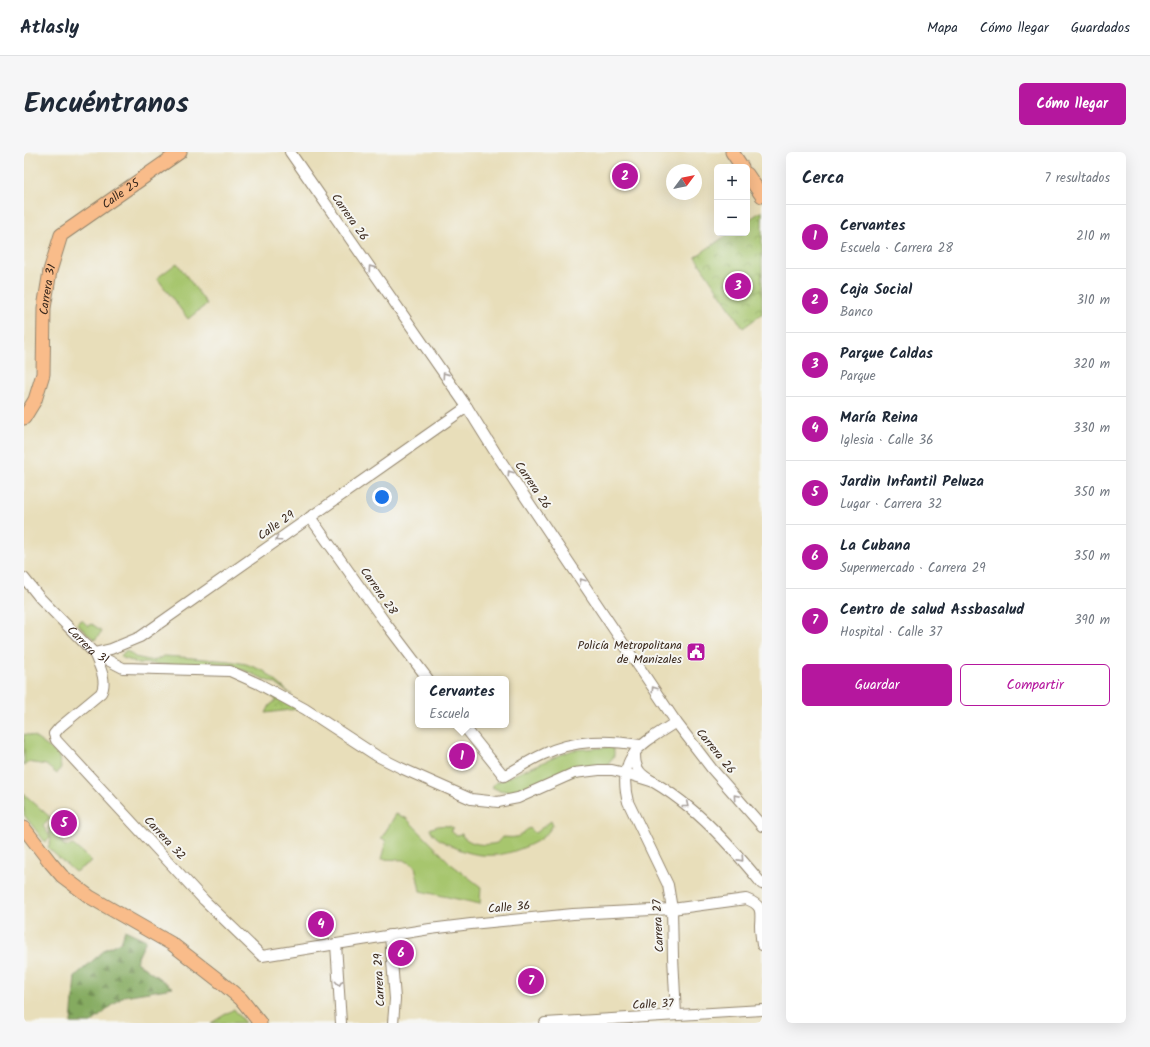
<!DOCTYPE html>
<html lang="es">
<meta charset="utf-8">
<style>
body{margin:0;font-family:Kalam,sans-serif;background:#f6f6f7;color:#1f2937}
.controls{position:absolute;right:12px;top:12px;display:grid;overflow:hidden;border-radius:6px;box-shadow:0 4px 16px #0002}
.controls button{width:36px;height:36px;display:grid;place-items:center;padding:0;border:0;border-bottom:1px solid #e0e1e3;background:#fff;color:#1f2937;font:20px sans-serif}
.compass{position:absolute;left:642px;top:12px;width:36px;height:36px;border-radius:50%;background:#fff;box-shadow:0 4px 16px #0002;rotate:58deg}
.you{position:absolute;left:358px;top:345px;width:14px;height:14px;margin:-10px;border:3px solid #fff;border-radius:50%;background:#1a73e8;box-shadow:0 0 0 6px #1a73e833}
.badge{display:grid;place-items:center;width:26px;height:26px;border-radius:50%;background:#b5179e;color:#fff;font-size:13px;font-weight:700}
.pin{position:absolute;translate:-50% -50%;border:2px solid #fff;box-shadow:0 1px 4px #0006}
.popup{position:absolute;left:391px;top:524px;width:94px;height:52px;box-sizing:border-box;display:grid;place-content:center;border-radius:6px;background:#fff;filter:drop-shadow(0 1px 3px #0005);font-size:13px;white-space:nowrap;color:#747a83}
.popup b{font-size:15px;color:#1f2937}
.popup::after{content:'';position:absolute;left:50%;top:100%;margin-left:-8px;border:8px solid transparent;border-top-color:#fff}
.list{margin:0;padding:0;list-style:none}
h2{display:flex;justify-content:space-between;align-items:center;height:52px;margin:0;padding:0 16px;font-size:17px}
h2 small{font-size:13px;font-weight:400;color:#747a83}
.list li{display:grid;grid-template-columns:26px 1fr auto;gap:12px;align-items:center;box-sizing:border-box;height:64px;padding:0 16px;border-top:1px solid #e0e1e3}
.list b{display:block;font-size:15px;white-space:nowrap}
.list p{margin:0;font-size:13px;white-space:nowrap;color:#747a83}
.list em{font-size:13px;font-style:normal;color:#747a83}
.actions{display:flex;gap:8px;padding:12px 16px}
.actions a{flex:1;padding:9px 0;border:1px solid #b5179e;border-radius:6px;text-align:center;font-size:14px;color:#b5179e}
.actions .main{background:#b5179e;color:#fff}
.map{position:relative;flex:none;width:738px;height:871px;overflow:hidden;border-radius:6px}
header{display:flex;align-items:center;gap:24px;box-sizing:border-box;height:56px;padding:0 20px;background:#fff;border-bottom:1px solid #e0e1e3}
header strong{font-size:19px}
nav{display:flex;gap:22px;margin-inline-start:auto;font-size:14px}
.intro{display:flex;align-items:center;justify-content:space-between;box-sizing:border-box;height:96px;padding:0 24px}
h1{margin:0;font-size:28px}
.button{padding:10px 18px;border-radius:6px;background:#b5179e;color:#fff;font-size:14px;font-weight:700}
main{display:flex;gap:24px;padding:0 24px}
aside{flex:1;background:#fff;border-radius:6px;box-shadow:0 4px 16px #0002}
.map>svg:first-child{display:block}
.grass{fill:#a7c66e;stroke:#717846}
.forest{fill:url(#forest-firs);stroke:#606a40}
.park{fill:url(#park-crowns);stroke:#717846}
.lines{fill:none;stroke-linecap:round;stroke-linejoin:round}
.minor-casing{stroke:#92846c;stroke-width:12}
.major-casing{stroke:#92846c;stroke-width:15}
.minor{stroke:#fff;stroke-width:10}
.major{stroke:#f9bc8a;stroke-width:13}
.oneway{stroke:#a79f9a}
.labels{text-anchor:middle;stroke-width:4;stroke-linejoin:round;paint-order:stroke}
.street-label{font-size:12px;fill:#3b2a1e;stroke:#f6f6f2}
.poi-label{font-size:12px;fill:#3b2a1e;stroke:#f6f6f2;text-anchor:end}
</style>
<header>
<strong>Atlasly</strong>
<nav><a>Mapa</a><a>Cómo llegar</a><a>Guardados</a></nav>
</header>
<div class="intro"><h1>Encuéntranos</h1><a class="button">Cómo llegar</a></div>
<main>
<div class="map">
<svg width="738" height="871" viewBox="0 0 738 871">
<defs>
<pattern id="forest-firs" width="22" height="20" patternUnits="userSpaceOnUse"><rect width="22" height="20" fill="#85ab61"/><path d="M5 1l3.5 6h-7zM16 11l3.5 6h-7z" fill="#6e8b4f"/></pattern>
<pattern id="park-crowns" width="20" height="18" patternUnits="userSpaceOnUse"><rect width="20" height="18" fill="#a7c66e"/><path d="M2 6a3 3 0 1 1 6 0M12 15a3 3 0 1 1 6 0" fill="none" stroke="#89a15a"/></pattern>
</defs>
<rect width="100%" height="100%" fill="#f6f6f2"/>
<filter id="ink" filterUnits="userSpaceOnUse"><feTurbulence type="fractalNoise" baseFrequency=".025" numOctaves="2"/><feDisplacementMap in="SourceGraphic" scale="8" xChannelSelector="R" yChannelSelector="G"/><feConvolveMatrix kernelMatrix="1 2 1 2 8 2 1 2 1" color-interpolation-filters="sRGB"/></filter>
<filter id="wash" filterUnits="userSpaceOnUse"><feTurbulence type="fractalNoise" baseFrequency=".012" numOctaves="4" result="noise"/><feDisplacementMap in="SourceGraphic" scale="16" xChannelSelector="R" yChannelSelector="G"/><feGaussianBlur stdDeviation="0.9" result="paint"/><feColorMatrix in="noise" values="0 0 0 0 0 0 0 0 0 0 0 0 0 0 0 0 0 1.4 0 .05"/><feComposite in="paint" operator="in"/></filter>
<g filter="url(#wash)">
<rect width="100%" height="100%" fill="#e8deba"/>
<!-- grass -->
<path class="grass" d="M153,111L183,152L164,167L133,126Z
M58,468L64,474L68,472L78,479L71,488L60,479L53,471Z
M102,498L111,505L129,509L140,504L156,505L205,509L222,512L240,519L268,543L252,532L219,518L114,511L96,505Z
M0,582L9,584L34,602L37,615L33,622L22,613L4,610L0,613Z
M588,595L590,599V604L584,613L566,617L495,641L474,638L468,635L471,631L541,601L549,598Z
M0,642L27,666L19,674L26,685L21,690L0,663Z
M372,662L382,666L427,712L457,735L456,752L396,739L391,714L380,708L357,707L362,689L357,687Z
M527,669L529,673C522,685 513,690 501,695C473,707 450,706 424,692C416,688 410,685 406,677C414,673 421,672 430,676L426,679L432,683L438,682L439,685C449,693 460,694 473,691L478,685C484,685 493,687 498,682C501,679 502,678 506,676L511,681Z
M27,672L41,695L49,693L68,709L51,720L24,696L27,687L24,676Z
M210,857L221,871H187Z"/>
<!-- forest -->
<path class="forest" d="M101,778L122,788L112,810L149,836L100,844L67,871H47L51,824L82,797L97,790Z"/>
<!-- park -->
<path class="park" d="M738,59V162L719,176L671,105L706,81H723V69Z
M240,540L274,557L242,561L246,553L253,548Z"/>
</g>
<g filter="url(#ink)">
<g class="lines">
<!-- minor casing -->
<g class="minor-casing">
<g id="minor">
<path d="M266,0L443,255L471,300L652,570L688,617L738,674"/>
<path d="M286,365L360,469L404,527"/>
<path id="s1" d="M0,426L16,446L70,501L99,516L206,519L235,532L281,557L353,604L377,616L447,647L474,650L494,646L550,621L575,618H588L601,621L630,630"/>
<path d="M70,501C75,513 84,529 77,541L36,575L30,582L32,588L180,748L238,804L406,777L447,772L549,762L648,757L722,747C738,753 737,758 736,773C736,779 737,786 738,793"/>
<path d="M70,501L87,497L116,485L443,255"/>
<path d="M652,570C618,592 592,603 604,650L644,733L648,757L649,805L652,863"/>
<path d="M439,573L480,624C493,617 506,608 520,602C551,587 584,588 616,593"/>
<path d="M611,600C611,607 611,614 616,620C620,625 625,627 631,631C643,638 655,647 666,656C693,678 716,705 738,732"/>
<path d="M366,783L371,847L369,871"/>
<path d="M312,792L317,871"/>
<path d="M521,871L738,858"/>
</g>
</g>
<!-- major casing -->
<g class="major-casing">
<g id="major">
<path d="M708,0L718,15"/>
<path d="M723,22L738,44"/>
<path id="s2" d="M0,266L11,248L19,222L20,156L26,119L37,83L156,0"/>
<path d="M0,676L26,710L38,724L66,745L148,792L193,827L217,847L236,871"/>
</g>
</g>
<!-- minor -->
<use href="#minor" class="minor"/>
<!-- major -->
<use href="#major" class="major"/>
</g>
<!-- one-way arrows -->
<defs><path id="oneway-chevron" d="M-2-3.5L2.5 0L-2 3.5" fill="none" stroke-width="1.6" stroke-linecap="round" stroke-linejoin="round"/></defs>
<g class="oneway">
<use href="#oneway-chevron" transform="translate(347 116) rotate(-125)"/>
<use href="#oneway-chevron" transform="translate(421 223) rotate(-125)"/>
<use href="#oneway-chevron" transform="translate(486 321) rotate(-124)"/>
<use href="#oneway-chevron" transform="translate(254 387) rotate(145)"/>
<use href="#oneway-chevron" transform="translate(558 429) rotate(-124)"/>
<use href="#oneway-chevron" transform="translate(630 537) rotate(-124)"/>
<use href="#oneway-chevron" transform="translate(712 645) rotate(-131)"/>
<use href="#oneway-chevron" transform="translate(662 653) rotate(39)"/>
<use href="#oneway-chevron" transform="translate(717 707) rotate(48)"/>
<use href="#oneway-chevron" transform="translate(315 831) rotate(86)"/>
</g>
</g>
<!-- icons -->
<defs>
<g id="civic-square" transform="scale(1)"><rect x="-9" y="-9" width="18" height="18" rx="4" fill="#b5179e" stroke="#f6f6f2"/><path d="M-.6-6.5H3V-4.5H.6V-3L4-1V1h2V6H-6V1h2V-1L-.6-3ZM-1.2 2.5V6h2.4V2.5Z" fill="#fff"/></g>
</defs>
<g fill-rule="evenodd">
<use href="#civic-square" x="672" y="500"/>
</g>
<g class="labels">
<!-- street labels -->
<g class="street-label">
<text dy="4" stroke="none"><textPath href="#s2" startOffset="262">Calle 25</textPath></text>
<text transform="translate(326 65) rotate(55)" y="4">Carrera 26</text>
<text dy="4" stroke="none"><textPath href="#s2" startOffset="133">Carrera 31</textPath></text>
<text transform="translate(509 333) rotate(56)" y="4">Carrera 26</text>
<text transform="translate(252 373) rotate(-35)" y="4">Calle 29</text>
<text transform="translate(355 439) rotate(55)" y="4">Carrera 28</text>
<text dy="4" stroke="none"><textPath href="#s1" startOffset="93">Carrera 31</textPath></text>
<text transform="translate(692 599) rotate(51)" y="4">Carrera 26</text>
<text transform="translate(141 686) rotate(47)" y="4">Carrera 32</text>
<text transform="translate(485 755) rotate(-5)" y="4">Calle 36</text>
<text transform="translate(634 774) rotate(-93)" y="4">Carrera 27</text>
<text transform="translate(355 828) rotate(-93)" y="4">Carrera 29</text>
<text transform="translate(629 852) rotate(-3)" y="4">Calle 37</text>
</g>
<!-- poi labels -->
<g class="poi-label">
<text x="658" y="497">Policía Metropolitana<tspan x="658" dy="14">de Manizales</tspan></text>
</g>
</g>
</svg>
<div class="controls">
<button>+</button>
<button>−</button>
</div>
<svg class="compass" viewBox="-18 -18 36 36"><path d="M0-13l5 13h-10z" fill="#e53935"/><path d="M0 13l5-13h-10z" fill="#747a83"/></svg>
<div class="you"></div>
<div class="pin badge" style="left:438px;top:604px">1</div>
<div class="popup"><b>Cervantes</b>Escuela</div>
<div class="pin badge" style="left:601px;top:24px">2</div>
<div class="pin badge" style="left:714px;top:134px">3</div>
<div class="pin badge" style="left:297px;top:772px">4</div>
<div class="pin badge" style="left:40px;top:671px">5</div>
<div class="pin badge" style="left:377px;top:801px">6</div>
<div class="pin badge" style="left:507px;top:829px">7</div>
</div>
<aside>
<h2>Cerca<small>7 resultados</small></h2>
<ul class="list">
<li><span class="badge">1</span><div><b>Cervantes</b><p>Escuela · Carrera 28</p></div><em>210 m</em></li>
<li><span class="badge">2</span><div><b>Caja Social</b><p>Banco</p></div><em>310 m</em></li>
<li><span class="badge">3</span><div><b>Parque Caldas</b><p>Parque</p></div><em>320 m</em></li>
<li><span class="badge">4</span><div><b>María Reina</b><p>Iglesia · Calle 36</p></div><em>330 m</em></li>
<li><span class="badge">5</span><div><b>Jardin Infantil Peluza</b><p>Lugar · Carrera 32</p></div><em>350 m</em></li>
<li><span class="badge">6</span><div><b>La Cubana</b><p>Supermercado · Carrera 29</p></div><em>350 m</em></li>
<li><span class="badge">7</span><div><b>Centro de salud Assbasalud</b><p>Hospital · Calle 37</p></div><em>390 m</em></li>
</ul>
<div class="actions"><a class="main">Guardar</a><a>Compartir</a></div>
</aside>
</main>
